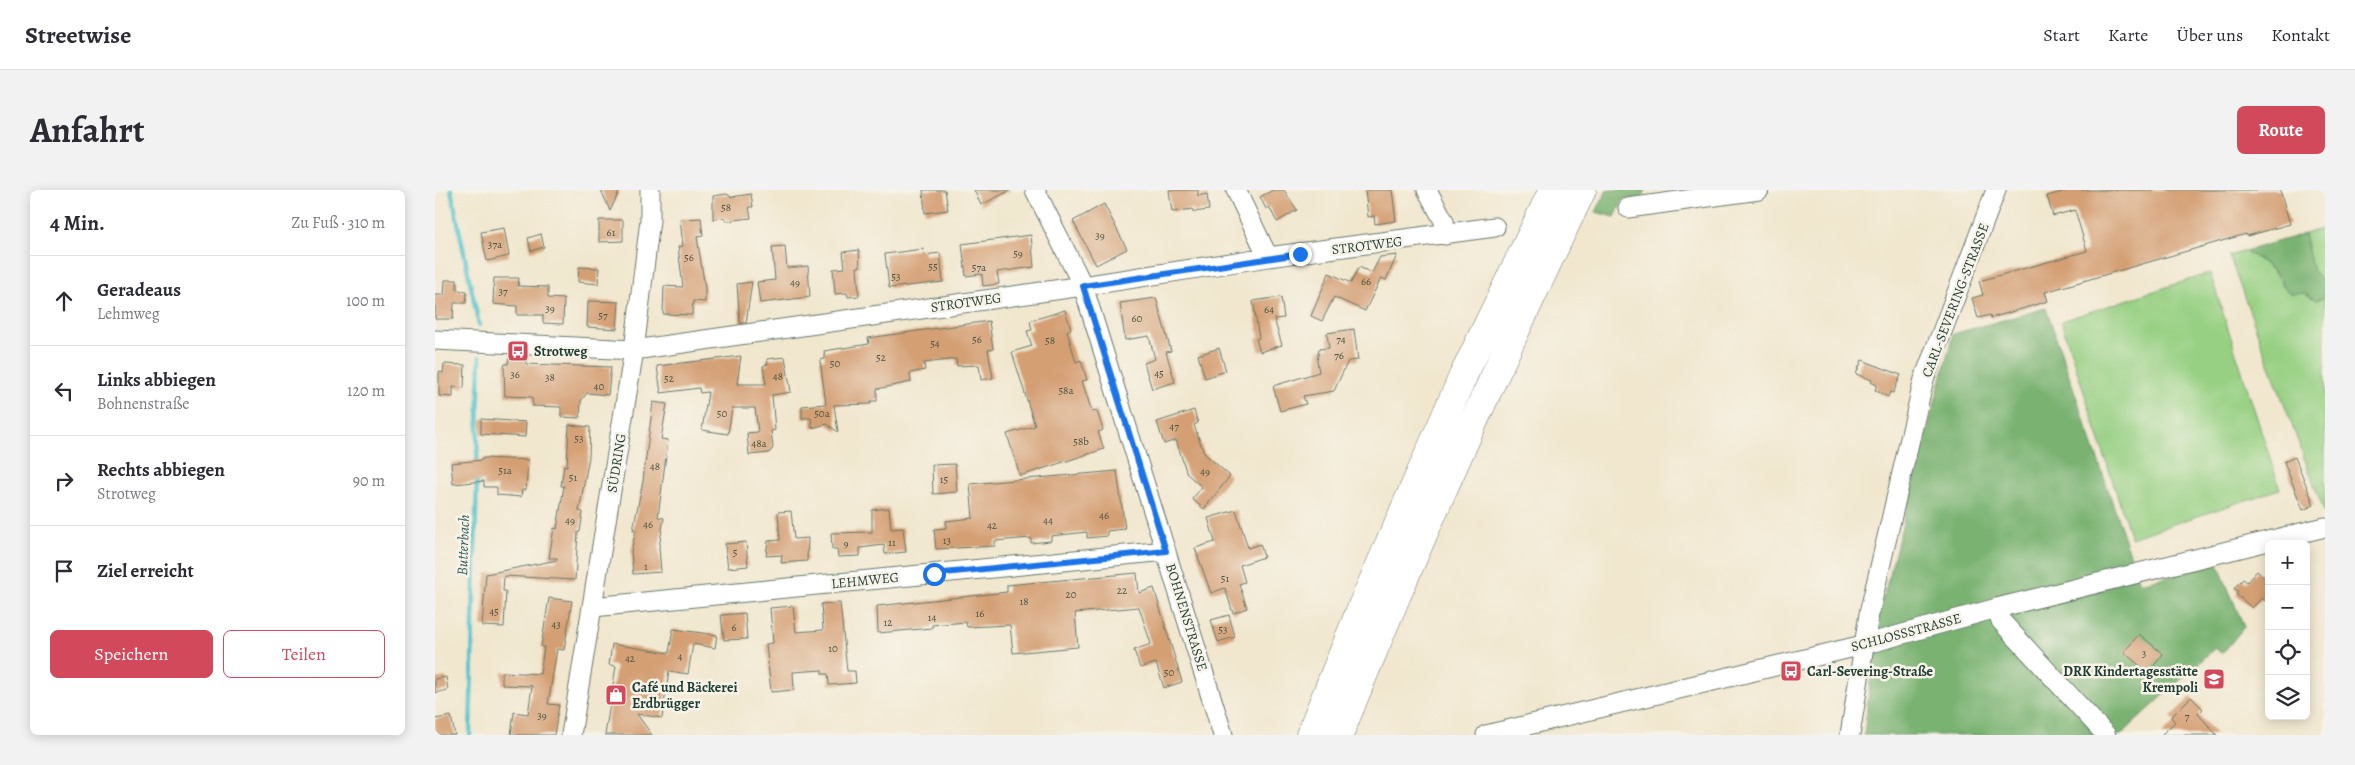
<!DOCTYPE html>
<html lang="de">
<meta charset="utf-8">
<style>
body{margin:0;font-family:Alegreya,serif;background:#f2f2f3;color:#2b2b33}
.controls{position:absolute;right:15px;bottom:15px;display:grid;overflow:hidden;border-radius:8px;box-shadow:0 2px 12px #0003}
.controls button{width:45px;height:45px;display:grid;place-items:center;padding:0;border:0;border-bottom:1px solid #e1e1e2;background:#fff;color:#2b2b33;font:25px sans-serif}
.stop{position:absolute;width:15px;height:15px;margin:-11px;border:4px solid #1a73e8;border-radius:50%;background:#fff}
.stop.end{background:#1a73e8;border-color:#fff;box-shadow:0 1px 5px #0008}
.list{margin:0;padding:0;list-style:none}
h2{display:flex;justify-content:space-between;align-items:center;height:65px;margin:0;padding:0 20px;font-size:21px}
h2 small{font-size:16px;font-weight:400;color:#7c7c81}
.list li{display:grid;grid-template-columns:32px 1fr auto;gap:15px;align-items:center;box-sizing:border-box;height:90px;padding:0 20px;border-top:1px solid #e1e1e2}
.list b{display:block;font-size:19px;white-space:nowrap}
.list p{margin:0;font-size:16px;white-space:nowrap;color:#7c7c81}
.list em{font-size:16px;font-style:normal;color:#7c7c81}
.actions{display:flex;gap:10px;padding:15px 20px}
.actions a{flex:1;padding:11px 0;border:1px solid #d1495b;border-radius:8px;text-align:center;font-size:18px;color:#d1495b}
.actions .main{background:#d1495b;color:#fff}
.icon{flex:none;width:28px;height:28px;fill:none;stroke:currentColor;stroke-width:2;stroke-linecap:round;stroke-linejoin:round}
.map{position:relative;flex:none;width:1890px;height:545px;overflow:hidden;border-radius:8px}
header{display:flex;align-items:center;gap:30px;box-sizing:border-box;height:70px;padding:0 25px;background:#fff;border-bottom:1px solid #e1e1e2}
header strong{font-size:24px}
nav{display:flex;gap:28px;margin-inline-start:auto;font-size:18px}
.intro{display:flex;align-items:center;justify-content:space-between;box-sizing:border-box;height:120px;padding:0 30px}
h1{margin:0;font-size:35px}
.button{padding:12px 22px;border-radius:8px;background:#d1495b;color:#fff;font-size:18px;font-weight:700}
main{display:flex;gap:30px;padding:0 30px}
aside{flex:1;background:#fff;border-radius:8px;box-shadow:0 2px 12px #0003}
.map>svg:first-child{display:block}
.green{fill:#97d083;stroke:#5b865c}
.forest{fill:#79b271;stroke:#4c7852}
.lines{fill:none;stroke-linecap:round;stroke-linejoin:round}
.stream{stroke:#55c3cb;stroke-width:4.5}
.building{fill:#d49f73}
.minor-casing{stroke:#68786a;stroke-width:21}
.motorway-casing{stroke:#68786a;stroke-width:29}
.minor{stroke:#fff;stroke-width:19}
.motorway{stroke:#fff;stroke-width:28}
.route{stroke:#1a73e8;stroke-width:6}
.labels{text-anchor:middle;stroke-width:5;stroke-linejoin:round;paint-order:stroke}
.number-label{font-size:11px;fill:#4c5644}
.street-label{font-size:14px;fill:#1f3d34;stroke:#f7f3e8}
.poi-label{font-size:14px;font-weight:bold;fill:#1f3d34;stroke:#f7f3e8;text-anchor:start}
.water-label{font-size:15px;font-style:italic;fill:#2c5e5a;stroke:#f7f3e8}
</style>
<header>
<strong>Streetwise</strong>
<nav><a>Start</a><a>Karte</a><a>Über uns</a><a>Kontakt</a></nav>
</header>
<div class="intro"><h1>Anfahrt</h1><a class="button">Route</a></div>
<main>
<aside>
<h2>4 Min.<small>Zu Fuß · 310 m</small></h2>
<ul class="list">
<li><svg class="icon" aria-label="ahead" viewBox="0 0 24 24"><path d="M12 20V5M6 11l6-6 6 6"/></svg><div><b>Geradeaus</b><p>Lehmweg</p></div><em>100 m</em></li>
<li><svg class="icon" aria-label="left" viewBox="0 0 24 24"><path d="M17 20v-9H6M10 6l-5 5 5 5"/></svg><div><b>Links abbiegen</b><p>Bohnenstraße</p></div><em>120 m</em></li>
<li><svg class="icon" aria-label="right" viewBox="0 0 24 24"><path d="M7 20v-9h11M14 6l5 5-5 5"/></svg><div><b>Rechts abbiegen</b><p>Strotweg</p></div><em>90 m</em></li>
<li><svg class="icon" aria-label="arrive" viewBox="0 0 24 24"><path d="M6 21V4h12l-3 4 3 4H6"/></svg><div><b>Ziel erreicht</b></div></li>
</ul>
<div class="actions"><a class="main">Speichern</a><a>Teilen</a></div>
</aside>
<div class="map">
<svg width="1890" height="545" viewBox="0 0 1890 545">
<rect width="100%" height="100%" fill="#f7f3e8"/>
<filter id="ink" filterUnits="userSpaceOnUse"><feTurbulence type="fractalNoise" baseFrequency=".02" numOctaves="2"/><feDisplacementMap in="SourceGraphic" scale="10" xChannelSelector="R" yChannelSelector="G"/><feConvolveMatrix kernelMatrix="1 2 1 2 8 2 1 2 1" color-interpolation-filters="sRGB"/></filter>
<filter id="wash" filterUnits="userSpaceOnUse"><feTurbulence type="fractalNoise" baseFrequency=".0096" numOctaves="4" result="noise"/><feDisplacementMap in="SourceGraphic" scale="20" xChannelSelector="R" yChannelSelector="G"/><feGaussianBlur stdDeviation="1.12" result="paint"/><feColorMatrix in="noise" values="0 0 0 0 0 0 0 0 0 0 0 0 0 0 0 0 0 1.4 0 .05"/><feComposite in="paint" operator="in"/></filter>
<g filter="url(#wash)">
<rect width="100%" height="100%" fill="#f1e7cf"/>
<!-- green -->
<path class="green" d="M1890,38V92L1878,81L1869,44Z
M1810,61C1826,71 1841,80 1849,98L1870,103L1881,110L1890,107V324L1794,66Z
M1775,83L1845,299L1696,348L1626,131Z"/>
<!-- forest -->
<path class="forest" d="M1172,0H1211L1208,7L1188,10L1180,27L1161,22Z
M1869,44L1878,81L1890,92V107L1881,110L1870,103L1857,104L1849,98L1845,88L1832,75L1810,61Z
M1611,118L1705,393L1783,374L1809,437L1787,464L1780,458L1686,545H1429L1442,431L1518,144Z"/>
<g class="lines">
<!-- stream -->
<path class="stream" d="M16,0L44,135
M42,275L45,167
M35,545L42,288"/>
</g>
<g id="blocks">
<!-- building -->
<path class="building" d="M166,0H185L175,21Z
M488,0H510L513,20L490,23Z
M539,0H576L546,15Z
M734,0H763V6L772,4L774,20L758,22V19L737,22Z
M838,0H849L862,20L842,32L834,17L831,19L825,7Z
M930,0H957L961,31L940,34L939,26L933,27Z
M1634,0H1845L1855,34L1812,46L1811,44L1610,102L1613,111L1556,128L1555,125L1543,128L1537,108L1548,105L1544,91L1652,61L1640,20L1618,26L1612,6Z
M292,4L296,7L316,4L318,17H314L316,28L291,31L290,28L278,29V6Z
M669,14L692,59L661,75L638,31Z
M266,28L268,46L262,47L270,98V112L258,111L257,125L228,124L229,96L248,97L243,57L248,56L245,29Z
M164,30H188V51L164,52Z
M69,38L74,66L52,71L46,42Z
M106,44L109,57L96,61L93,48Z
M596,45L599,77L562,82L564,94L548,96L547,84L531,86L527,54Z
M350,56L352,78L373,76L375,107L325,113L322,92L340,90L337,57Z
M488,59L489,65L505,63L508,92L454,98L450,64Z
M424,60L425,77H422L424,106L413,107L412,103L400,104L398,79L410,78L408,62Z
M962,65L951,90L946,88L930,121L899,107L887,131L876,126L894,83L916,93L924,77L937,83L945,67Z
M144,77L164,78L163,94L143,92Z
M59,88H84L83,96L113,97V108L129,109L128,134L108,133V125H82V116L58,114Z
M10,90H22V100L32,101L31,113H19L18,129H0V105H9Z
M317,92L311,133H305L302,94Z
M846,107L849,128L839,129L847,155L825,162L821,149L824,148L818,111Z
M721,108L736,161L731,162L740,192L717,199L709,173L720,169L714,146L690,150L685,113Z
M153,111L184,112L182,139L152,137Z
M630,120L636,139L632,141L641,172L646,170L652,190L647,191L657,222L662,221L668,240L663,242L669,259L585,286L572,244L600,236L577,162L597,156L592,141L597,140L595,131Z
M554,131L558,159L553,160L558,188L546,190L544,175L522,176L521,169L489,173L490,180L475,183L476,192L442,199V211H436V214L399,215L403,242L392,234L377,238L376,228H367V216L391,214L385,170L390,169L389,161L434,154L433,148Z
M919,139L923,170L913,171L899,201L868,206L871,214L845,221L838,196L884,182L882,171L884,159L894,158L892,143Z
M784,158L791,181L770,188L763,165Z
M306,166L302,194H331L328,176L333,174L332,169L350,167L356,202L337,205L340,240L336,241L338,258L334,263L314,265L312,243L323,242L320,218H297L293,244L267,240L273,202L265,203L264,198L226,203L222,176Z
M74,168L91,169V174L176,177L173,205L152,203L146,211L145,228L126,227V217L98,216L97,207L70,206L69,177L70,174H73Z
M1427,170L1466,185L1458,203L1455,202L1453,207L1440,200L1442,195L1436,192L1437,190L1421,184Z
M9,174L30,175L29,198L18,197V207L4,206V182L8,183Z
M218,212L232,214L226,249L233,250L223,327L229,328L224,357L226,382L198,384L196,361L201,340H198L208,291Z
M759,220L763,233L759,235L769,263L795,286L769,319L757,309L767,297L752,284L741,250L729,254L722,232Z
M46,229L91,232L90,247L46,244Z
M134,235L155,237L154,267L144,321L148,322L145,342H143L140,390L69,386L68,401H71L69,437L47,436L51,384L122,370V368H114L119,338L122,339L129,296H126L129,275L132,276Z
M1860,267L1879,315L1868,320L1849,272Z
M48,268L93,270L91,300H87L86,307L62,305V297H49V291L18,294L16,273L47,270Z
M520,274L522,302L498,304L497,275Z
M682,281L690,339L672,341V346L652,348V342L616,346V351L596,353V348L560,351V356L501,359L499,339L511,338V331L538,328L535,294Z
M454,318L456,339L468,338L471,362L450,364L449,355L425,358V366L403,367L402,359H397L396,343L437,342V320Z
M801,320L813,358L825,354L829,367L805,375L810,392L804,394L812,418L798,423L790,398L776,403L760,358L780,352L773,328Z
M356,321L359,349L373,348L372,371L346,373L347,365L331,366L333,351L345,350L343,322Z
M311,352L313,376L293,378L290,354Z
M1822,381L1834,392V414L1827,408L1817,418L1801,404L1803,401L1799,398L1808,389L1812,392Z
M702,383L704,403L719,398L747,492L729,498L721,473L705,478L699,460L716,454L704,417L640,423L643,457L578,463L575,435L532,437L531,432L497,435V438L443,443L442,416L572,402V395Z
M114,408L137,411L129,460L122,459L113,514L124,515L119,545H76L79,522L93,524L97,496L67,495V482L105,484L109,457H106Z
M405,413L412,481H420L421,493L394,495L393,484H387V480L358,482L359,500L336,502L331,454L338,453L335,418L358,416L361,442L388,440L386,414Z
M310,423L312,449L289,450L286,425Z
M794,425L800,447L783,452L776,430Z
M238,439L282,445L280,458L258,454L253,484L234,481L227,528L202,524L217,545H170L181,476L174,475L177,454L234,463Z
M1704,444L1728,464L1713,483L1689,462Z
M11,487L13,500L0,503V489Z
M1756,507L1768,519L1763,524L1782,545H1726L1740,532L1736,527Z
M16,526L20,545H0V529Z"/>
</g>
</g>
<g filter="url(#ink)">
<use href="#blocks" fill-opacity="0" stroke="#68786a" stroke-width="1"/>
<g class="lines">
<!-- minor casing -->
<g class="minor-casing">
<path id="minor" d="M600,0L648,96L788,545
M801,0L833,67
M992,0L1009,31L1010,45
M1193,18L1324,0
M0,150L199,160L648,96L833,67L1060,37
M158,417L731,361
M1562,418L1566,431L1671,545
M136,545L199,160L215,30V0
M1051,545L1428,455L1562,418L1890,337
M1415,545L1434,424L1489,189L1561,0"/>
</g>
<!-- motorway casing -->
<g class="motorway-casing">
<path id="motorway" d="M875,545L927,416L1029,184L1118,0
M904,545C978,360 1061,180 1147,0"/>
</g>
<!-- minor -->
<use href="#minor" class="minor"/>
<!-- motorway -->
<use href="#motorway" class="motorway"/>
</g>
</g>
<g class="lines" filter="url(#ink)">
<!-- route -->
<path class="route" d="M499,384L731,361L648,96L865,64"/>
</g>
<!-- icons -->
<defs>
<g id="bus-square" transform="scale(1.125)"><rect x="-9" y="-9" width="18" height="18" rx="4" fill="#d1495b" stroke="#f7f3e8"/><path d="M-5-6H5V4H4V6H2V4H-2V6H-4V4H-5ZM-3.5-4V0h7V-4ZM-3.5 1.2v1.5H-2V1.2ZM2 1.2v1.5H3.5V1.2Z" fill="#fff"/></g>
<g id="school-square" transform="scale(1.125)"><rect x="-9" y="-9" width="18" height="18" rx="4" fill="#d1495b" stroke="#f7f3e8"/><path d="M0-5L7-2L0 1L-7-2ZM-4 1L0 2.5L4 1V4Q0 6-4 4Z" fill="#fff"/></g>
<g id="shop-square" transform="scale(1.125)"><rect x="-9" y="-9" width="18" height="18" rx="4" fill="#d1495b" stroke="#f7f3e8"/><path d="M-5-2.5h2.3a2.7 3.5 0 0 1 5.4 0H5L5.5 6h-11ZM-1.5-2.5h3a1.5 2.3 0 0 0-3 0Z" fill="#fff"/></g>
</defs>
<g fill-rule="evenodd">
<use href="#bus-square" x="83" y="161"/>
<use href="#bus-square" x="1356" y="481"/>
<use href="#school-square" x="1779" y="489"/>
<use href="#shop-square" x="181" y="505"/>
</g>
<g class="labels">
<!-- number labels -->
<g class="number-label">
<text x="291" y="21">58</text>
<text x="176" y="46">61</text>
<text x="665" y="49">39</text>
<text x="60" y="58">37a</text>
<text x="583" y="67">59</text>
<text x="254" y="71">56</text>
<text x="498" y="80">55</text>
<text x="544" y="81">57a</text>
<text x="461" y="90">53</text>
<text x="931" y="95">66</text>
<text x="360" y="96">49</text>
<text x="68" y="105">37</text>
<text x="115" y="122">39</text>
<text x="834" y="123">64</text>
<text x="168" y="129">57</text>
<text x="702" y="132">60</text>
<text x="542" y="153">56</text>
<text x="906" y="153">74</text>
<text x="615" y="154">58</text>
<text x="500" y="157">54</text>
<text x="904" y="169">76</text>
<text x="446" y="171">52</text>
<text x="400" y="177">50</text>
<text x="724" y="187">45</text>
<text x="80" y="188">36</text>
<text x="343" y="190">48</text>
<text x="115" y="191">38</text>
<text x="234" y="192">52</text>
<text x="164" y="200">40</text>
<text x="631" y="204">58a</text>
<text x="287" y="227">50</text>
<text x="387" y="227">50a</text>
<text x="739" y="240">47</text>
<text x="144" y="252">53</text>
<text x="646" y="255">58b</text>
<text x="324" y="257">48a</text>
<text x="220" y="280">48</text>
<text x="70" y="284">51a</text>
<text x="770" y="285">49</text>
<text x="138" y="291">51</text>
<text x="509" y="293">15</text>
<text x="669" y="329">46</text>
<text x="135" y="334">49</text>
<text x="613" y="334">44</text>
<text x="213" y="338">46</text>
<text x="557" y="339">42</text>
<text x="512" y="354">13</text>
<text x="457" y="356">11</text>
<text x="411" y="357">9</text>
<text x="300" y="366">5</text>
<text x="211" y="380">1</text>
<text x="790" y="392">51</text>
<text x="687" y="404">22</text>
<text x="636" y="408">20</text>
<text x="589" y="415">18</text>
<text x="59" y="425">45</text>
<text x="545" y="427">16</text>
<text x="497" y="431">14</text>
<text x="453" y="436">12</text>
<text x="121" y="438">43</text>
<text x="299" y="441">6</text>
<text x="788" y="443">53</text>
<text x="398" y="462">10</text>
<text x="1709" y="467">3</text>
<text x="245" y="470">4</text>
<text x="195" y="472">42</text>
<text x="734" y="486">50</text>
<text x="107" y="529">39</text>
<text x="1752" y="530">7</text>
</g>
<!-- street labels -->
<g class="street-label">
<text transform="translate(932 55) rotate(-7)" y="5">STROTWEG</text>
<text transform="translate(1520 110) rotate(-69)" y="5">CARL-SEVERING-STRASSE</text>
<text transform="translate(531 112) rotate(-8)" y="5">STROTWEG</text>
<text transform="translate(181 273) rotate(-81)" y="5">SÜDRING</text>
<text transform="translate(430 390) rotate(-6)" y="5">LEHMWEG</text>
<text transform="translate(752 427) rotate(73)" y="5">BOHNENSTRASSE</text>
<text transform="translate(1471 442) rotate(-15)" y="5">SCHLOSSSTRASSE</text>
</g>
<!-- poi labels -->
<g class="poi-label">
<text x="99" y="166">Strotweg</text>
<text x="1372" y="486">Carl-Severing-Straße</text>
<text x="1763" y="486" text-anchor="end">DRK Kindertagesstätte<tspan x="1763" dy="16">Krempoli</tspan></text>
<text x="197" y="502">Café und Bäckerei<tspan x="197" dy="16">Erdbrügger</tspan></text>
</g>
<!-- water labels -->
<g class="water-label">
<text transform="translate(28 355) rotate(-88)" y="5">Butterbach</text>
</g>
</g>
</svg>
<div class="controls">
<button>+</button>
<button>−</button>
<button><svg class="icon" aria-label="locate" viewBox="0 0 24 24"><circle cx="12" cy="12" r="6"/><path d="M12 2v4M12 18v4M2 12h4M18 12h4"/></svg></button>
<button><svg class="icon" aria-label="layers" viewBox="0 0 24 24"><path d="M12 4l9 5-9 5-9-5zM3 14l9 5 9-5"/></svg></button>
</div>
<div class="stop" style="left:499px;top:384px"></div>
<div class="stop end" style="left:865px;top:64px"></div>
</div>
</main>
